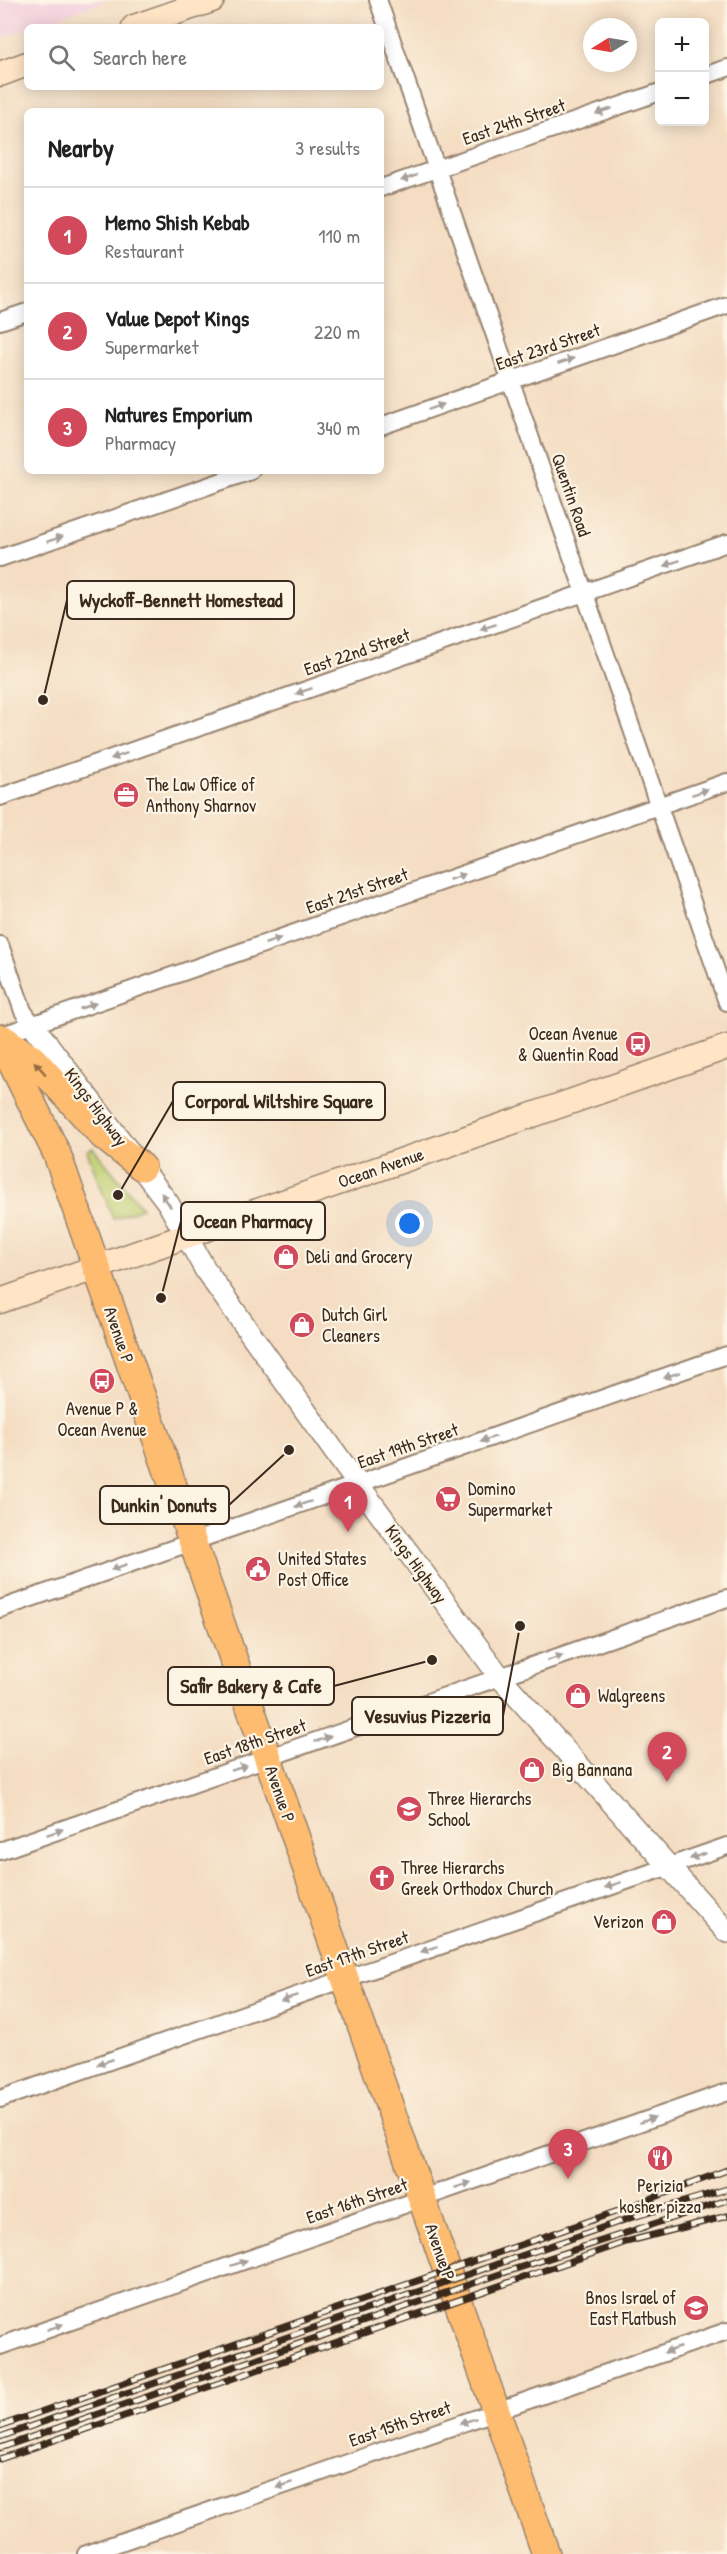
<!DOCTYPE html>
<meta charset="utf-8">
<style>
body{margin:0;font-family:"Patrick Hand",sans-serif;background:#f6f6f6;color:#222}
.controls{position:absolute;right:18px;top:18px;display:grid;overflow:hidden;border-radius:9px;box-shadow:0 3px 15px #0003}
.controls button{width:54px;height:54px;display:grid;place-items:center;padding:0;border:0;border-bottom:2px solid #e0e0e0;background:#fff;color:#222;font:30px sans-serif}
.compass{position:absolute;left:583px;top:18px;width:54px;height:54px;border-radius:50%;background:#fff;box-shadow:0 3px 15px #0003;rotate:259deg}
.you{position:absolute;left:410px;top:1224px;width:21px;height:21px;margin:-15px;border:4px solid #fff;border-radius:50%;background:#1a73e8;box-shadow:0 0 0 9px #1a73e833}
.badge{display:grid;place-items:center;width:39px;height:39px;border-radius:50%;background:#d1495b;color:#fff;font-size:20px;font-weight:700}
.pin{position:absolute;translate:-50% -50px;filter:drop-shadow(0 2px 3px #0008)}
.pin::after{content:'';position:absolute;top:32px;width:21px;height:18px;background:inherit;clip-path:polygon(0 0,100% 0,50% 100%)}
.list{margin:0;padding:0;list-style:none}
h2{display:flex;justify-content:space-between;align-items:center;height:78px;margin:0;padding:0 24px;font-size:26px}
h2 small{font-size:20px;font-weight:400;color:#767676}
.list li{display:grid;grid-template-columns:39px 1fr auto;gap:18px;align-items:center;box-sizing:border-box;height:96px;padding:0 24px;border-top:2px solid #e0e0e0}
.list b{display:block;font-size:22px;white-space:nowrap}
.list p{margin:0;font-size:20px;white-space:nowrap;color:#767676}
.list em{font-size:20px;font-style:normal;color:#767676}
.icon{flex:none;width:33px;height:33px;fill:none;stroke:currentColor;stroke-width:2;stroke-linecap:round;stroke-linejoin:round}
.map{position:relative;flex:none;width:727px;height:2554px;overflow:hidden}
.search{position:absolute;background:#fff;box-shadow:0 3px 15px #0003;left:24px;top:24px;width:360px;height:66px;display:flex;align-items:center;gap:15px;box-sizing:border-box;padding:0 21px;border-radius:9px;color:#767676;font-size:22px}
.panel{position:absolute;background:#fff;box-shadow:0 3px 15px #0003;left:24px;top:108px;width:360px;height:366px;border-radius:9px}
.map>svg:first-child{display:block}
.built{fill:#f3cfde}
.green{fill:#becd6f;stroke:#7c7c46;stroke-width:1.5}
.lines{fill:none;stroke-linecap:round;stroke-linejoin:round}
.minor-casing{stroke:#988470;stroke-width:20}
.tertiary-casing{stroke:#988470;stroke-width:24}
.secondary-casing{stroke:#988470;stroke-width:27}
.primary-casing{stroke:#988470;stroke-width:30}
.minor{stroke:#fff;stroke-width:16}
.tertiary{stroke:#fff;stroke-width:21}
.secondary{stroke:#ffe4c6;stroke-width:24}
.primary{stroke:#febc70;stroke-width:27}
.rail-casing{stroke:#3b2a1e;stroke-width:7}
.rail{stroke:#fcf5e5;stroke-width:4.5;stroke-dasharray:14;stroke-linecap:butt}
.oneway{fill:#a79f9a}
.oneway2{fill:#936c43}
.labels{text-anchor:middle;stroke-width:4.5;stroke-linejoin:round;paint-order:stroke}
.street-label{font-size:18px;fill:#3b2a1e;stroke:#fcf5e5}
.poi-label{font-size:18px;fill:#3b2a1e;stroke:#fcf5e5;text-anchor:start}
.leader{fill:none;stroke:#3b2a1e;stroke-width:2}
.callout-dot{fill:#3b2a1e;stroke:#fcf5e5;stroke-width:2}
.callout{fill:#fcf5e5;stroke:#3b2a1e;stroke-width:2}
.callout-label{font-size:20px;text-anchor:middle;font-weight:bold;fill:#3b2a1e}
</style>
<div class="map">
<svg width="727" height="2554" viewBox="0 0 727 2554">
<rect width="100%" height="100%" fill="#fcf5e5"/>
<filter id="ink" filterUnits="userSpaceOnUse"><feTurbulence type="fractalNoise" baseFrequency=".0167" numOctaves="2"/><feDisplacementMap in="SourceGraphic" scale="12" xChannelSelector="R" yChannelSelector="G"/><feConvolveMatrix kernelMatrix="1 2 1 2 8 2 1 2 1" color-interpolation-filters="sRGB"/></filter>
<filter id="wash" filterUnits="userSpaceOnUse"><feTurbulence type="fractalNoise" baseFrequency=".008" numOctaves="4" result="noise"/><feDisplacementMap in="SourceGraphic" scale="24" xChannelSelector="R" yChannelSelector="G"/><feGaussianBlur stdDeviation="1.35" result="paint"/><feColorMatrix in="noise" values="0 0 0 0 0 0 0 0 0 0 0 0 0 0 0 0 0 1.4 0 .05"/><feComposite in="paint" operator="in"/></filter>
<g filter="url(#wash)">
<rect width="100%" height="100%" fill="#f4ddc2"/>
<!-- built -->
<path class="built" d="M0,0H109L0,38Z"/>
<!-- green -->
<path class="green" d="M93,1148L142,1208L113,1219L87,1151Z"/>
</g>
<g filter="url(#ink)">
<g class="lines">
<!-- minor casing -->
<g class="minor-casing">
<path id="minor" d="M378,0L727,1002
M704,76L727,68
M381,188L660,92
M0,321L27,312
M381,426L727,305
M0,558L251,471
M0,797L727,543
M0,945L23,1011L33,1025
M0,1036L727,782
M0,1609L727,1355
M0,1851L727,1598
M0,2099L727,1846
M0,2346L727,2092
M86,2554L727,2331"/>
</g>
<!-- tertiary casing -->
<g class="tertiary-casing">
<path id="tertiary" d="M33,1025L168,1203L206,1271L344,1465L500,1677L727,1932"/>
</g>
<!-- secondary casing -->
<g class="secondary-casing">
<path id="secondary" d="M134,27L212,0
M0,74L27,64
M0,1301L727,1047"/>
</g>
<!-- primary casing -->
<g class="primary-casing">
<path id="primary" d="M2,1038L33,1059L103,1136L142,1167
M0,1039L57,1154L546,2554"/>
</g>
<!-- minor -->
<use href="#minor" class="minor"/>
<!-- tertiary -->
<use href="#tertiary" class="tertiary"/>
<!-- secondary -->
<use href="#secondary" class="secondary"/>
<!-- primary -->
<use href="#primary" class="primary"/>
<!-- rail casing -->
<g class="rail-casing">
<path id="rail" d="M0,2426L618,2211L727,2170
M0,2437L630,2218L727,2189
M0,2448L497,2275L727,2200
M0,2459L626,2242L727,2216"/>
</g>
<!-- rail -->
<use href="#rail" class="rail"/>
</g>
<!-- one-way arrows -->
<defs><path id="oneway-solid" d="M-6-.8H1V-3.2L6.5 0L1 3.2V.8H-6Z" transform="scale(1.5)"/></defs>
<g class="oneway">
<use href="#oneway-solid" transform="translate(604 111) rotate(161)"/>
<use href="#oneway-solid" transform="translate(409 178) rotate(161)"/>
<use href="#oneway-solid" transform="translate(566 361) rotate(-19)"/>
<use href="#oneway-solid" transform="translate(436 407) rotate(-19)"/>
<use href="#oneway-solid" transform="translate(55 539) rotate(-19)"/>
<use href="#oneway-solid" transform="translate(672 563) rotate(161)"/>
<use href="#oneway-solid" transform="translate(488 627) rotate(161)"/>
<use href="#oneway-solid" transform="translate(304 691) rotate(161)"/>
<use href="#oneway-solid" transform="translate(119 756) rotate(161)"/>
<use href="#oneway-solid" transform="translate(700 792) rotate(-19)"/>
<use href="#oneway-solid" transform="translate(457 877) rotate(-19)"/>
<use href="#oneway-solid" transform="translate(273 941) rotate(-19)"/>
<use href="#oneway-solid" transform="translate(88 1006) rotate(-19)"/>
<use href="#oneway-solid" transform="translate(166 1200) rotate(-124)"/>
<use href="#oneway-solid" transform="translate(672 1375) rotate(161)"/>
<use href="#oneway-solid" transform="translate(488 1439) rotate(161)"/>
<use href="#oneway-solid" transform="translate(303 1504) rotate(161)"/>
<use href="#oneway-solid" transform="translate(119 1567) rotate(161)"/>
<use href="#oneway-solid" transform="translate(555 1658) rotate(-19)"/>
<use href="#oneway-solid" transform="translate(323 1739) rotate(-19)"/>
<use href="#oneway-solid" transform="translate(239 1768) rotate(-19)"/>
<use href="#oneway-solid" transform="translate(55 1832) rotate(-19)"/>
<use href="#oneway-solid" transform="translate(698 1856) rotate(161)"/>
<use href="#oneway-solid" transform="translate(613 1885) rotate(161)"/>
<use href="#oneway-solid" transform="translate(429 1949) rotate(161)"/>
<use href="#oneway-solid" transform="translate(289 1998) rotate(161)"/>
<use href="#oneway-solid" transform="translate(105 2062) rotate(161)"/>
<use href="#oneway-solid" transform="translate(647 2120) rotate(-19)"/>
<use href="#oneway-solid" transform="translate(463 2185) rotate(-19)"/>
<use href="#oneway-solid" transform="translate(239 2263) rotate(-19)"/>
<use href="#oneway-solid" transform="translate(55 2327) rotate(-19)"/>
<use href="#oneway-solid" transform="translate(672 2350) rotate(161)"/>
<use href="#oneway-solid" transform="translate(468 2421) rotate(161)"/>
<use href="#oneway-solid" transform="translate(284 2485) rotate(161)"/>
</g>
<use class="oneway2" href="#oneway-solid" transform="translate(40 1068) rotate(-132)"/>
</g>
<!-- icons -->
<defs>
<g id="office-disc" transform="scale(1.35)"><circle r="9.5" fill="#d1495b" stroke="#fcf5e5"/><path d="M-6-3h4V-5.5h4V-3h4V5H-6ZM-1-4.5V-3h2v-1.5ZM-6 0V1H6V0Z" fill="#fff"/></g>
<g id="bus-disc" transform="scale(1.35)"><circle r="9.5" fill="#d1495b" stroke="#fcf5e5"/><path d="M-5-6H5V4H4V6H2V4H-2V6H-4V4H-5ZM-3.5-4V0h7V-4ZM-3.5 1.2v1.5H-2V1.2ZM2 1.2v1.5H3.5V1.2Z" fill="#fff"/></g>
<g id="shop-disc" transform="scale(1.35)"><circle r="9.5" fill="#d1495b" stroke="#fcf5e5"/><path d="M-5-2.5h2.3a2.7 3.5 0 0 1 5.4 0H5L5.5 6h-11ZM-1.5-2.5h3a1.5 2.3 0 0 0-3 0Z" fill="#fff"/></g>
<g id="supermarket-disc" transform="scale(1.35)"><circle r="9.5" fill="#d1495b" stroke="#fcf5e5"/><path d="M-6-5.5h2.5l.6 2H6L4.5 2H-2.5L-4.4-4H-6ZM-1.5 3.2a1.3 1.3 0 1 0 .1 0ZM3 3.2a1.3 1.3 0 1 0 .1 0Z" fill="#fff"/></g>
<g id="civic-disc" transform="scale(1.35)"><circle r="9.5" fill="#d1495b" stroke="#fcf5e5"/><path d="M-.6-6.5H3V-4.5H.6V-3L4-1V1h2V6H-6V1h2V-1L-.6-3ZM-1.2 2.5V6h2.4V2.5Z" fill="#fff"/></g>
<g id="school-disc" transform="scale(1.35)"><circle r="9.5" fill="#d1495b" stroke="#fcf5e5"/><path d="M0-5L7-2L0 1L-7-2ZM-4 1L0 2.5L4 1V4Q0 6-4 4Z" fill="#fff"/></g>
<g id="church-disc" transform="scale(1.35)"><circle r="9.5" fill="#d1495b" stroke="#fcf5e5"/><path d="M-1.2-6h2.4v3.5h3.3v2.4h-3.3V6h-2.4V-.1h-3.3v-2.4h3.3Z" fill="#fff"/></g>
<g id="restaurant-disc" transform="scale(1.35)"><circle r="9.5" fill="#d1495b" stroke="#fcf5e5"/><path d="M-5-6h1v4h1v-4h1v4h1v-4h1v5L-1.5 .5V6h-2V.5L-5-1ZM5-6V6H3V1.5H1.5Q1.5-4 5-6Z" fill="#fff"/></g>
</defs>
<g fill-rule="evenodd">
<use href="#office-disc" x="126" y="795"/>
<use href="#bus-disc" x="638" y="1044"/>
<use href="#shop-disc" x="286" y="1257"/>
<use href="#shop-disc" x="302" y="1325"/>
<use href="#bus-disc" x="102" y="1381"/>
<use href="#supermarket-disc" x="448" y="1499"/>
<use href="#civic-disc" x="258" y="1569"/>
<use href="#shop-disc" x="578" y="1696"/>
<use href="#shop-disc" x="532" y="1770"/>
<use href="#school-disc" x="409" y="1809"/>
<use href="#church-disc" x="382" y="1878"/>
<use href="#shop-disc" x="664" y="1922"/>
<use href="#restaurant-disc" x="660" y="2158"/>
<use href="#school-disc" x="696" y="2308"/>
</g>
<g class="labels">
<!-- street labels -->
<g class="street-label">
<text transform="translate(514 122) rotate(-19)" y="6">East 24th Street</text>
<text transform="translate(548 347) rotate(-19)" y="6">East 23rd Street</text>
<text transform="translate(571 495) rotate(71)" y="6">Quentin Road</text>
<text transform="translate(357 652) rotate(-19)" y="6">East 22nd Street</text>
<text transform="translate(357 891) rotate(-19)" y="6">East 21st Street</text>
<text transform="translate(96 1107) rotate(53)" y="6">Kings Highway</text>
<text transform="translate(381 1168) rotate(-19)" y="6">Ocean Avenue</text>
<text transform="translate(119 1335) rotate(71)" y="6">Avenue P</text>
<text transform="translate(408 1446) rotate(-19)" y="6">East 19th Street</text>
<text transform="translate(416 1564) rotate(54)" y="6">Kings Highway</text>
<text transform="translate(255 1742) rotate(-19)" y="6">East 18th Street</text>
<text transform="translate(280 1794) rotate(71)" y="6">Avenue P</text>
<text transform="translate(357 1954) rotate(-19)" y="6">East 17th Street</text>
<text transform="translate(357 2201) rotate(-19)" y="6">East 16th Street</text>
<text transform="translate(440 2252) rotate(71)" y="6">Avenue P</text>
<text transform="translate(400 2424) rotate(-19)" y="6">East 15th Street</text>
</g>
<!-- poi labels -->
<g class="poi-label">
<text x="146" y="791">The Law Office of<tspan x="146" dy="21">Anthony Sharnov</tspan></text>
<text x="618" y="1040" text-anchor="end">Ocean Avenue<tspan x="618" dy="21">&amp; Quentin Road</tspan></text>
<text x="306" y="1263">Deli and Grocery</text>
<text x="322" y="1321">Dutch Girl<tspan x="322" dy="21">Cleaners</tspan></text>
<text x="102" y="1415" text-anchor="middle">Avenue P &amp;<tspan x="102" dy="21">Ocean Avenue</tspan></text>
<text x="468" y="1495">Domino<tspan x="468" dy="21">Supermarket</tspan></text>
<text x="278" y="1565">United States<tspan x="278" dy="21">Post Office</tspan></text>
<text x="598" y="1702">Walgreens</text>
<text x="552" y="1776">Big Bannana</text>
<text x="428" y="1805">Three Hierarchs<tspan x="428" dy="21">School</tspan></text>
<text x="401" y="1874">Three Hierarchs<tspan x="401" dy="21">Greek Orthodox Church</tspan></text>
<text x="644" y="1928" text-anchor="end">Verizon</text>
<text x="660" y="2192" text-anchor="middle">Perizia<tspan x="660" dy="21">kosher pizza</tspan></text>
<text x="676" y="2304" text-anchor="end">Bnos Israel of<tspan x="676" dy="21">East Flatbush</tspan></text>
</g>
</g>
<!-- callouts -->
<path class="leader" d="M43 700L67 600M118 1195L173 1101M161 1298L181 1221M289 1450L229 1505M432 1660L334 1686M520 1626L503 1716"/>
<g class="callout-dot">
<circle cx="43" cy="700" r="6"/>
<circle cx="118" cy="1195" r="6"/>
<circle cx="161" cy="1298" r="6"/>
<circle cx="289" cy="1450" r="6"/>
<circle cx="432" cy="1660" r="6"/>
<circle cx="520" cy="1626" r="6"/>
</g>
<g class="callout">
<rect x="67" y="581" width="227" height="38" rx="6"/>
<rect x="173" y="1082" width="212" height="38" rx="6"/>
<rect x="181" y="1202" width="144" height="38" rx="6"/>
<rect x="100" y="1486" width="129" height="38" rx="6"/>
<rect x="168" y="1667" width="166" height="38" rx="6"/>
<rect x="352" y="1697" width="151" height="38" rx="6"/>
</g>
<g class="callout-label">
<text x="181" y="607">Wyckoff-Bennett Homestead</text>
<text x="279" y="1108">Corporal Wiltshire Square</text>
<text x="253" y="1228">Ocean Pharmacy</text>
<text x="164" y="1512">Dunkin' Donuts</text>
<text x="251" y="1693">Safir Bakery &amp; Cafe</text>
<text x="427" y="1723">Vesuvius Pizzeria</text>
</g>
</svg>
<div class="controls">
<button>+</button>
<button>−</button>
</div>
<svg class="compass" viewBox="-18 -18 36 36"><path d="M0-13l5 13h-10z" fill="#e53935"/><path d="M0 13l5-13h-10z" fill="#767676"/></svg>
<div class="you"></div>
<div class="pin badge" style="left:348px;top:1532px">1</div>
<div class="pin badge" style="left:667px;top:1782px">2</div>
<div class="pin badge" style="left:568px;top:2179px">3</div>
<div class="search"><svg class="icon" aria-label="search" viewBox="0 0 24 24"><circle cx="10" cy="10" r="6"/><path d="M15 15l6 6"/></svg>Search here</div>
<section class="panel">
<h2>Nearby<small>3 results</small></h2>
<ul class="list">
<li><span class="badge">1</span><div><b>Memo Shish Kebab</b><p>Restaurant</p></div><em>110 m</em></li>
<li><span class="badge">2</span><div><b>Value Depot Kings</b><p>Supermarket</p></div><em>220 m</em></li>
<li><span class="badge">3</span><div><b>Natures Emporium</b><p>Pharmacy</p></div><em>340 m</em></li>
</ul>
</section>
</div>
